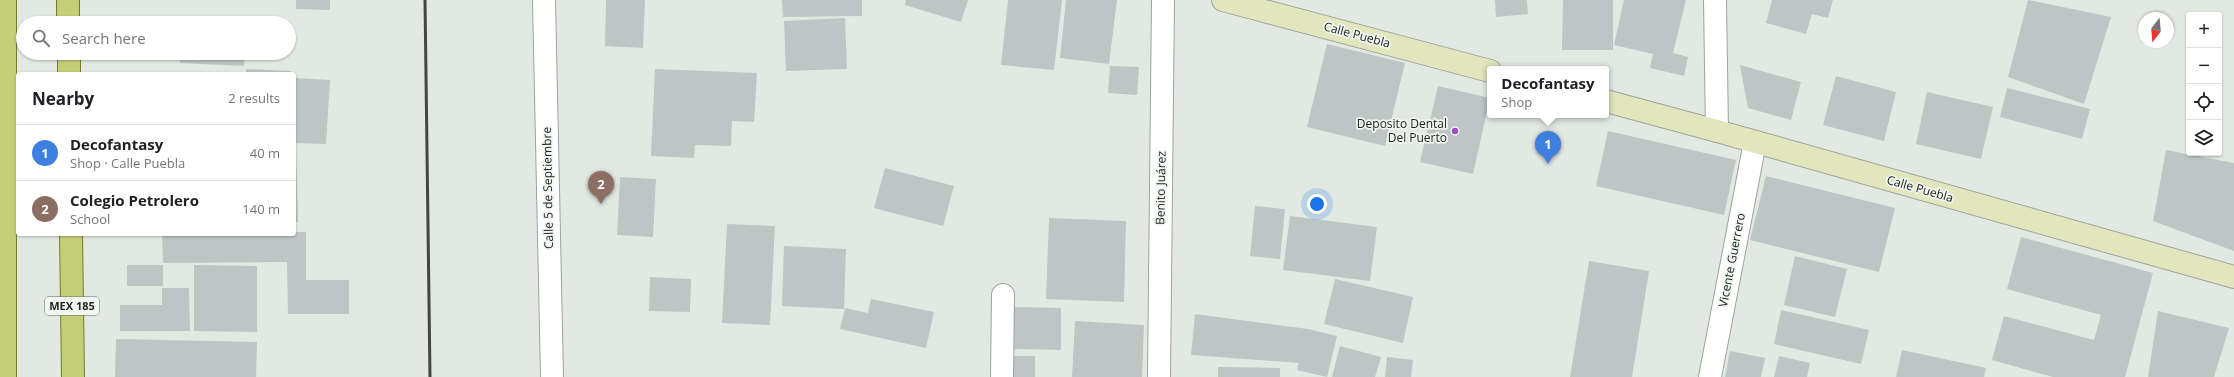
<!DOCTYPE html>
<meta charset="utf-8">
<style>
body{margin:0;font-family:"Open Sans",sans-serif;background:#f2f2f2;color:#202124}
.controls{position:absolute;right:12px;top:12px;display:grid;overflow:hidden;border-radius:4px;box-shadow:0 1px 3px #0004}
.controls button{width:36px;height:36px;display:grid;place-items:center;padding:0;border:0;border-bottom:1px solid #e0e0e0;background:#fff;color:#202124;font:20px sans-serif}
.compass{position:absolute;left:2138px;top:12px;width:36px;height:36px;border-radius:50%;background:#fff;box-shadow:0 1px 3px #0004;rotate:196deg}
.you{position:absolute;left:1317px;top:204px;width:14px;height:14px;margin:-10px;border:3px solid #fff;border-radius:50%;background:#1a73e8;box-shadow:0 0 0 6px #1a73e833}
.badge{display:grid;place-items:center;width:26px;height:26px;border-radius:50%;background:#9850c3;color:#fff;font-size:13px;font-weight:700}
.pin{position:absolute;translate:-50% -33px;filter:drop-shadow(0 1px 2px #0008)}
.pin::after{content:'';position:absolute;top:21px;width:14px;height:12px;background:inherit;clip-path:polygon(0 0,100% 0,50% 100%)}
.popup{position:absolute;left:1487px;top:66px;width:122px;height:52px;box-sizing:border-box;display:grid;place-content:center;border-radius:4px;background:#fff;filter:drop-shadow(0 1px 3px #0005);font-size:13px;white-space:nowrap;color:#757577}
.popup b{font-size:15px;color:#202124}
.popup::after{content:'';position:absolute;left:50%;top:100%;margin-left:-8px;border:8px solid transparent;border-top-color:#fff}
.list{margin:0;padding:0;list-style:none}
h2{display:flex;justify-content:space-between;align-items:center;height:52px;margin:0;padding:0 16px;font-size:17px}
h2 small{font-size:13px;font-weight:400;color:#757577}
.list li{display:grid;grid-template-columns:26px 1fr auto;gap:12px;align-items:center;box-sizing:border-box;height:56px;padding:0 16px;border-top:1px solid #e0e0e0}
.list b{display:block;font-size:15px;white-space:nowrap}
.list p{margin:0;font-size:13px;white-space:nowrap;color:#757577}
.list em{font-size:13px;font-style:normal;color:#757577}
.icon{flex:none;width:22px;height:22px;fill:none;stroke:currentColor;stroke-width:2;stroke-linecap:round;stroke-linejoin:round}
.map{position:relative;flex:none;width:2234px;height:377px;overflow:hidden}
.search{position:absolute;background:#fff;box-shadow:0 1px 3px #0004;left:16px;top:16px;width:280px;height:44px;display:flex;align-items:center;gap:10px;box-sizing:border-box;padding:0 14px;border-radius:22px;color:#757577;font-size:15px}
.panel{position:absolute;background:#fff;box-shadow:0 1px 3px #0004;left:16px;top:72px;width:280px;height:164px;border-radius:4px}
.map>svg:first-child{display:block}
.building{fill:#bdc6c4}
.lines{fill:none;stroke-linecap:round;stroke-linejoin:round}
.street-casing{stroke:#9da39d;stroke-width:24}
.secondary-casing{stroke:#9da39d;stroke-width:24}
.primary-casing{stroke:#727d21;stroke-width:24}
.street{stroke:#fff;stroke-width:22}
.secondary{stroke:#e2e6bc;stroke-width:22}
.primary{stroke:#c4ce79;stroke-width:22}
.rail{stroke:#434644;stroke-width:3}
.poi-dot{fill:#9850c3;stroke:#f0f7f0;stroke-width:1.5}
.labels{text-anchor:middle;stroke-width:3.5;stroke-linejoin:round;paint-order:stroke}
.shield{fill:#f0f7f0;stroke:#606360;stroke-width:1}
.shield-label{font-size:11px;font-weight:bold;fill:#222422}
.street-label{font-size:12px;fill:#222422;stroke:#f0f7f0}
.poi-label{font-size:12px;fill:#222422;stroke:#f0f7f0;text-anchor:end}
</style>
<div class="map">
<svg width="2234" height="377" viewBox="0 0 2234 377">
<rect width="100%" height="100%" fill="#e2e9e3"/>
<!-- building -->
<path class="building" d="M296,0H330V10L296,9Z
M606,0H645L643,48L605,46Z
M782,0H862V16L783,17Z
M906,0H968L961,22L905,5Z
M1008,0H1062L1054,70L1001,65Z
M1066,0H1117L1109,64L1060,58Z
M1495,0H1527L1528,14L1496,17Z
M1563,0H1613V50H1562Z
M1624,0H1686L1673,53L1688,57L1684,76L1650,68L1653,54L1614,45Z
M1772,0H1833L1828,18L1812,14L1806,34L1766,23Z
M2028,0L2111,17L2084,104L2008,77Z
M201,17L247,20V23H201Z
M845,18L847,69L786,71L784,21Z
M1327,44L1405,63L1385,146L1307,127Z
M180,53H245L244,66L180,63Z
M1740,65L1801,82L1791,120L1748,108Z
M1110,66L1139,67L1137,95L1108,93Z
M246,69L291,71V74H246Z
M655,69L757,73L754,122L732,121L731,146L695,145L694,158L651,156Z
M1836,76L1896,92L1884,141L1823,125Z
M296,78L330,80L326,144L294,143Z
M1438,86L1490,98L1473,174L1420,162Z
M2007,88L2090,109L2082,139L2000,117Z
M1927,92L1993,107L1981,159L1916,144Z
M1608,131L1736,160L1724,215L1596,186Z
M294,147H296L298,222H294Z
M2166,150L2234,163V251L2153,221Z
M885,168L954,186L943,226L874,208Z
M1766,176L1895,208L1879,272L1750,240Z
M620,177L656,179L653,237L617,235Z
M1255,206L1285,209L1280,259L1250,256Z
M1290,216L1377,227L1370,281L1283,270Z
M1049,218L1126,221L1124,302L1046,299Z
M727,224L775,226L770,325L722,323Z
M306,232V280H349V314H288L287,262L163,263L162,234Z
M2021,237L2153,273L2125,377H2053L1992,360L2004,316L2094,340L2101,315L2007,289Z
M784,246L846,249L844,309L782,306Z
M1795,256L1847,269L1835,317L1784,305Z
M1589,261L1649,271L1632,377H1570Z
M127,265H163V286H127Z
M194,265L257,266V332L194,331Z
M650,277L691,279L690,312L649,311Z
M1335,279L1413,297L1403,343L1324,324Z
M162,288H189L190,331H120V305H162Z
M871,299L934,312L926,348L840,329L845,308L868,313Z
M1011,307L1061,308V350L1011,349Z
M1781,310L1869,330L1861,364L1774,344Z
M2158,311L2229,328L2214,377H2148Z
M1195,314L1308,329L1337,336L1327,377L1297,370L1299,363L1191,355Z
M1075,321L1144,325L1142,377H1072Z
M116,339L257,342L256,377H115Z
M1340,346L1381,357L1375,377H1332Z
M1902,350L1986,368L1984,377H1896Z
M1730,351L1765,358L1761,377H1725Z
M1007,356H1035V377H1006Z
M1779,356L1810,363L1807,377H1774Z
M1387,357L1413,360L1411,377H1385Z
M1218,367L1280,368V377H1218Z"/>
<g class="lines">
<!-- street casing -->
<g class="street-casing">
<path id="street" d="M544,0L552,377
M1715,0L1717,131
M1002,377L1003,295
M1159,377L1163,0
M1710,377L1755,142"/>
</g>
<!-- secondary casing -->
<g class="secondary-casing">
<path id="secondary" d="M1223,0L1490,71
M1606,101L1717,131L2234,277"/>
</g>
<!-- primary casing -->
<g class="primary-casing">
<path id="primary" d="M68,0V23
M69,53V74
M71,234L73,377
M5,377V0"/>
</g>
<!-- street -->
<use href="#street" class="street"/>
<!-- secondary -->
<use href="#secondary" class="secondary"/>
<!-- primary -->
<use href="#primary" class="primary"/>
<!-- rail -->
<path class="rail" d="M425,0L430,377"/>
</g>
<!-- markers -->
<circle class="poi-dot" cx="1455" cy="131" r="4"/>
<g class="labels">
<!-- shield labels -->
<rect class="shield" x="45" y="297" width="54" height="18" rx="3"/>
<g class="shield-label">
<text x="72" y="310">MEX 185</text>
</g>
<!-- street labels -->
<g class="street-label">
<text transform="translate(1357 35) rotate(15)" y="4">Calle Puebla</text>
<text transform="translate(548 188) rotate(-91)" y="4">Calle 5 de Septiembre</text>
<text transform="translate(1161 188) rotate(-89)" y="4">Benito Juárez</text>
<text transform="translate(1920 189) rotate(16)" y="4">Calle Puebla</text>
<text transform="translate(1732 260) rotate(-79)" y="4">Vicente Guerrero</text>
</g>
<!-- poi labels -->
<g class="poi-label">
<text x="1447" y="128">Deposito Dental<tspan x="1447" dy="14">Del Puerto</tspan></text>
</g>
</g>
</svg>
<div class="controls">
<button>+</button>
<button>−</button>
<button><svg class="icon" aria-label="locate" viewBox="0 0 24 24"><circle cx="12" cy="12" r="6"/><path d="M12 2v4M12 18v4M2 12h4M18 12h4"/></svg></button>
<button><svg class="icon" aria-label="layers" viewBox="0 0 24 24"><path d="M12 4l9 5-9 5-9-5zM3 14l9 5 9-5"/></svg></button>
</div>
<svg class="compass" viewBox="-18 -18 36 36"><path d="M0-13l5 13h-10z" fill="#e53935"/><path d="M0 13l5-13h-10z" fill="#757577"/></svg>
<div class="you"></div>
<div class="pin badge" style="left:1548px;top:164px;background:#3f7fe0">1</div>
<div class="popup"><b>Decofantasy</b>Shop</div>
<div class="pin badge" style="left:601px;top:204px;background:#8d6e63">2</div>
<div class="search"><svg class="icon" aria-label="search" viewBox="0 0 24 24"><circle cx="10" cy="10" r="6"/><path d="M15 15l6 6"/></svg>Search here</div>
<section class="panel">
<h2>Nearby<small>2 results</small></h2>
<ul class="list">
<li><span class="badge" style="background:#3f7fe0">1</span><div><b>Decofantasy</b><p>Shop · Calle Puebla</p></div><em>40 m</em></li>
<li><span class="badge" style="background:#8d6e63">2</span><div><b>Colegio Petrolero</b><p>School</p></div><em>140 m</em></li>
</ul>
</section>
</div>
